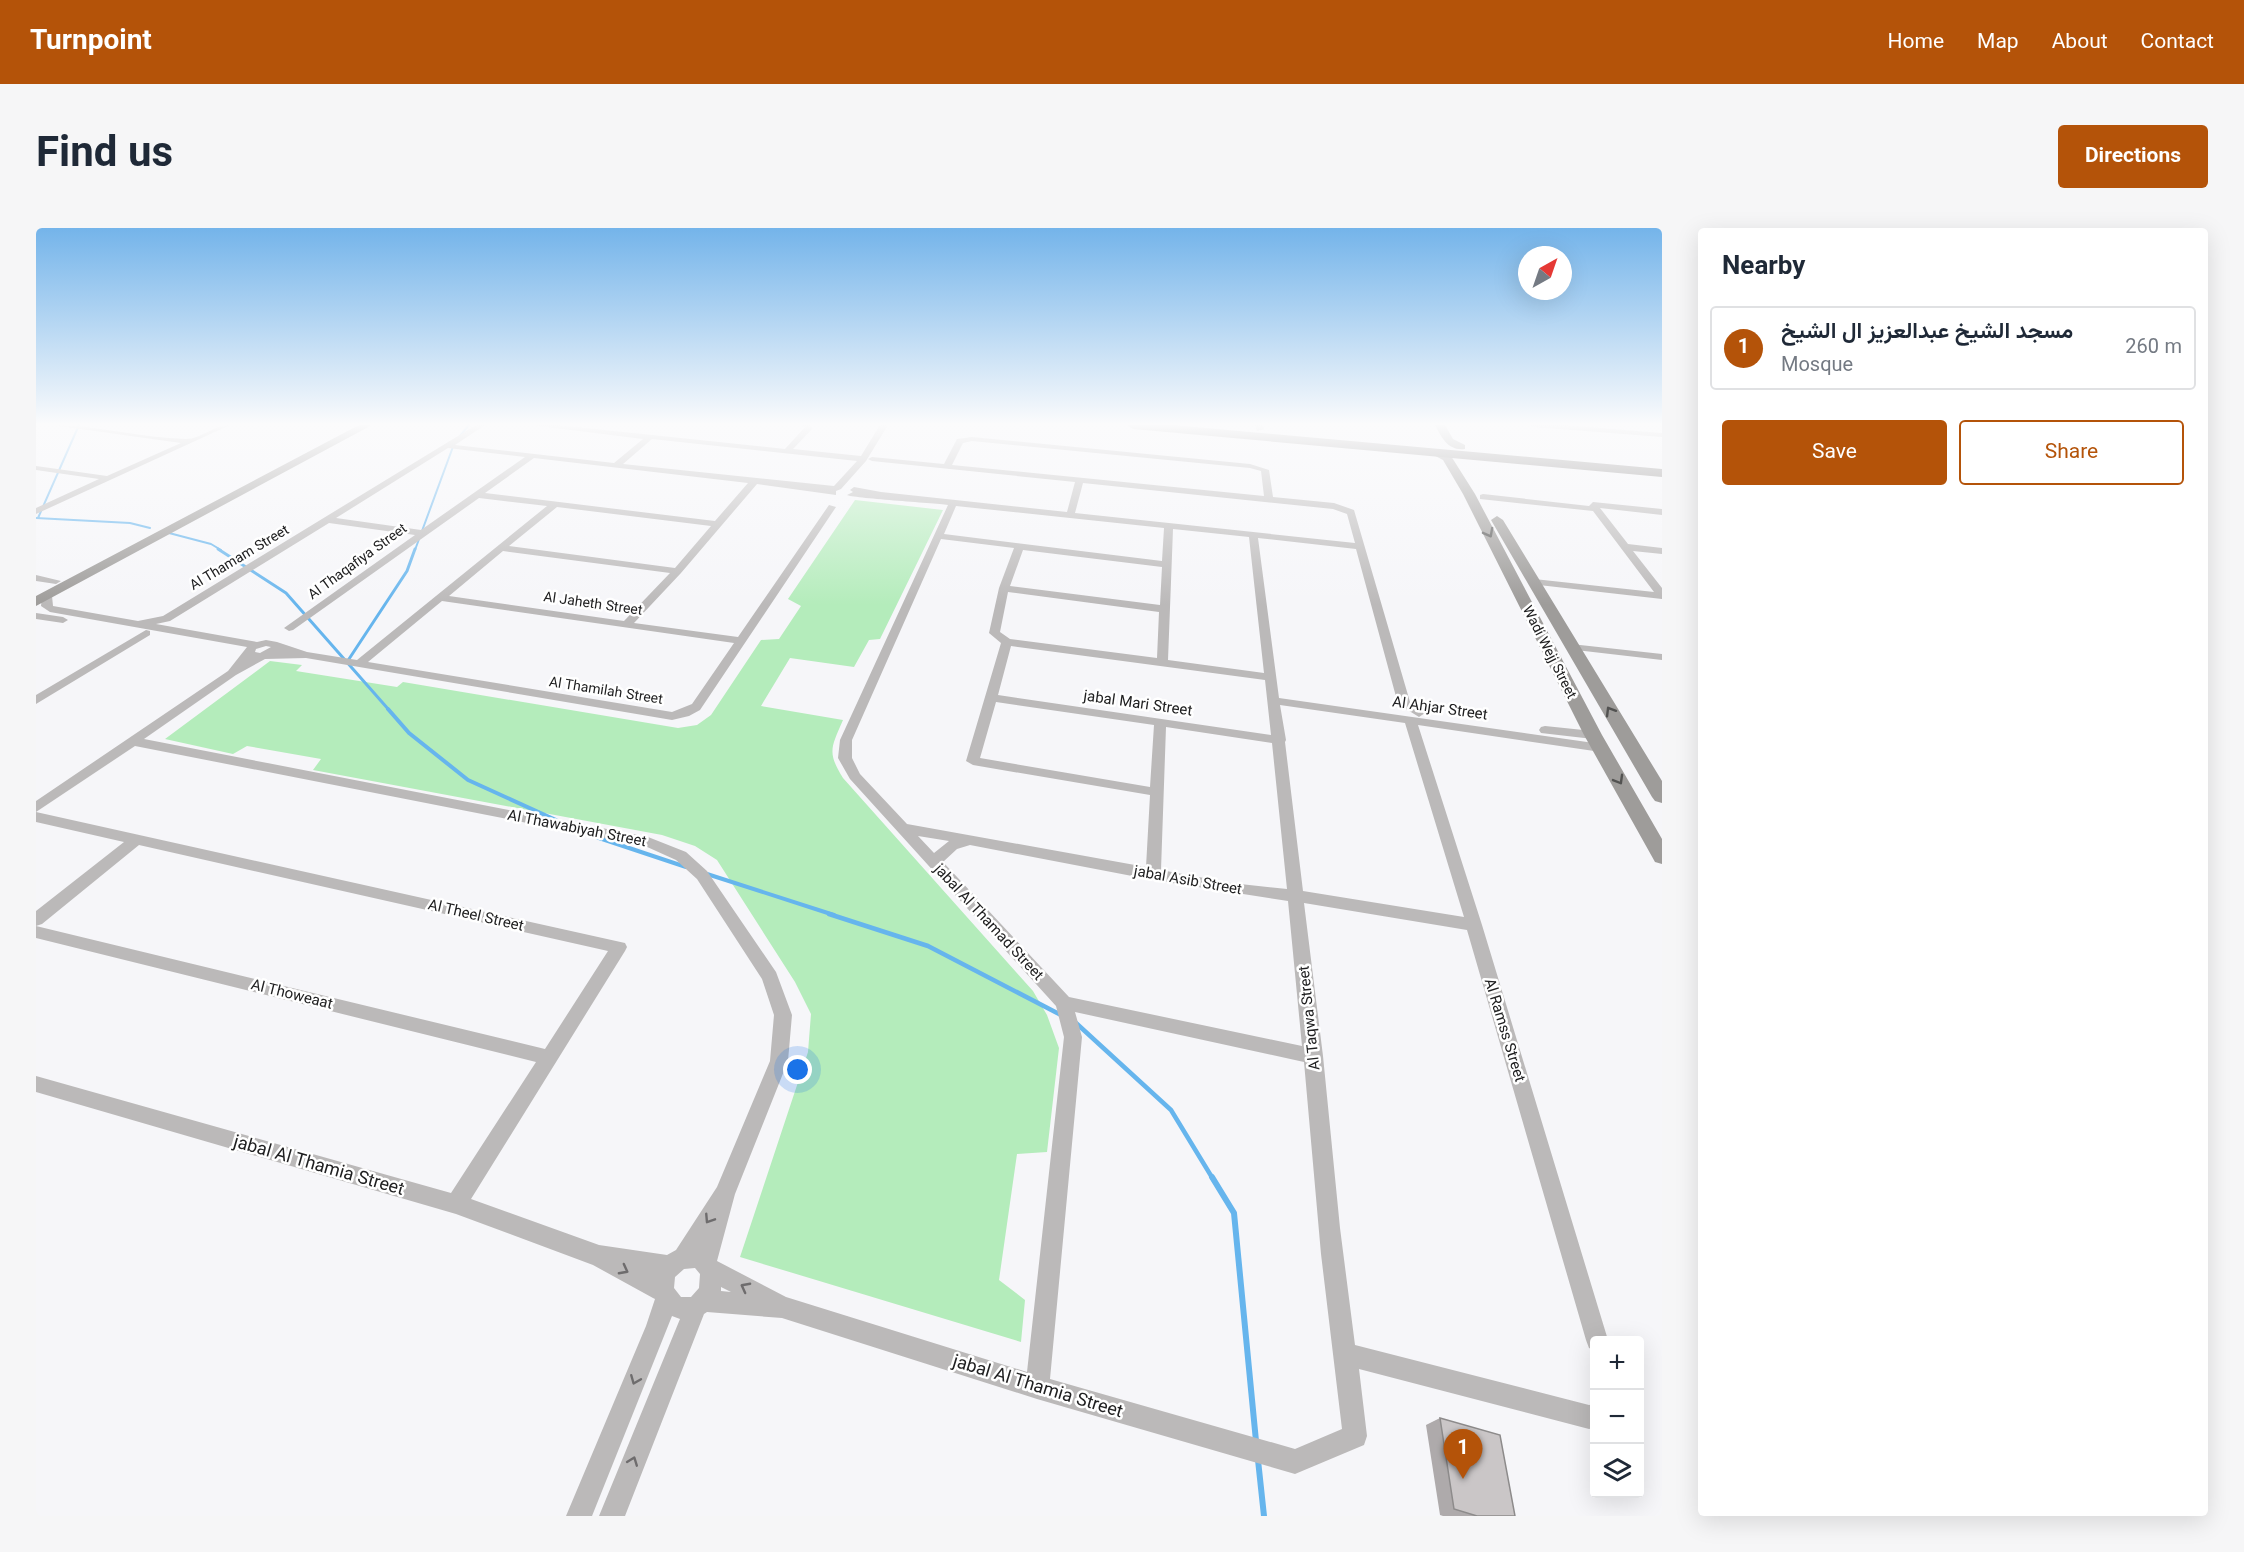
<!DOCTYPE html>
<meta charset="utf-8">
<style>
body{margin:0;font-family:Georgia,Vazirmatn,serif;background:#f6f6f7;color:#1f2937}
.controls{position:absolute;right:18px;bottom:18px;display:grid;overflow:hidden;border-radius:6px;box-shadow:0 6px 24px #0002}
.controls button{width:54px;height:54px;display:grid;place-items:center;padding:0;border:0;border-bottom:2px solid #e0e1e3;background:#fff;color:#1f2937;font:30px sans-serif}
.compass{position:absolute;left:1482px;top:18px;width:54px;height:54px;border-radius:50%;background:#fff;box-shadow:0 6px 24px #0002;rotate:40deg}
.you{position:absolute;left:762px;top:842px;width:21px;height:21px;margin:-15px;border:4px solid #fff;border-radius:50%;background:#1a73e8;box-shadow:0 0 0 9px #1a73e833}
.badge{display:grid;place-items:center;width:39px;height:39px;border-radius:50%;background:#b45309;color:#fff;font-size:20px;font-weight:700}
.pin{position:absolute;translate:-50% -50px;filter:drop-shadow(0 2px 3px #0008)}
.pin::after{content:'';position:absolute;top:32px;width:21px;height:18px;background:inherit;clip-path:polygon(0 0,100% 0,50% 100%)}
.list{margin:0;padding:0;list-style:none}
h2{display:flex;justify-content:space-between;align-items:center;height:78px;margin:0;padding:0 24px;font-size:26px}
h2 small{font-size:20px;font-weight:400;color:#747a83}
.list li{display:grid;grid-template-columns:39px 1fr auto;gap:18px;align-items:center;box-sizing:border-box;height:84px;margin:0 12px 12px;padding:0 12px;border:2px solid #e0e1e3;border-radius:6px}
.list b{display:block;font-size:22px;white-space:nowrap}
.list p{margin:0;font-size:20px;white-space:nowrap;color:#747a83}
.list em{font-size:20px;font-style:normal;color:#747a83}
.actions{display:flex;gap:12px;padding:18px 24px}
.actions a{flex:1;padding:14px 0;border:2px solid #b45309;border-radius:6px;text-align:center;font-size:21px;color:#b45309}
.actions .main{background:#b45309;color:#fff}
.icon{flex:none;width:33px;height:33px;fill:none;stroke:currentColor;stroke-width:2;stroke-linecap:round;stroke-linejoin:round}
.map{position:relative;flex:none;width:1626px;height:1288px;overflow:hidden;border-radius:6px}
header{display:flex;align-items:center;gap:36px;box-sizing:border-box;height:84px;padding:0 30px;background:#b45309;color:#fff}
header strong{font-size:28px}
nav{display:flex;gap:33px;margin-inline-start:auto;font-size:21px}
.intro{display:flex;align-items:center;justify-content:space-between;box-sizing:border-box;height:144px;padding:0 36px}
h1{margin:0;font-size:42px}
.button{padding:15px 27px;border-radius:6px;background:#b45309;color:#fff;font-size:21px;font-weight:700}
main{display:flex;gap:36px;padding:0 36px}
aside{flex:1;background:#fff;border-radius:6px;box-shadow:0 6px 24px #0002}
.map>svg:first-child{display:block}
.green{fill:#b4ecbb}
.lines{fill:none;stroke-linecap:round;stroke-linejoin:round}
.stream-far4{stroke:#66b5ed;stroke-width:2}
.stream-far3{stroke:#66b5ed;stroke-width:3}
.stream-far2{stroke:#66b5ed;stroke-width:4}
.stream-far1{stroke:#66b5ed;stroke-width:4.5}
.stream{stroke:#66b5ed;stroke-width:6}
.street{fill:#bbb9b9;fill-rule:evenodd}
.secondary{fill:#9e9c9a;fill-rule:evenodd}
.primary{fill:#898685;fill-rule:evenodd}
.wall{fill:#aeaaab}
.building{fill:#cac6c7;stroke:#8d8b8b;stroke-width:1.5}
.oneway{stroke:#525251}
.oneway2{stroke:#6e6c6d}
.labels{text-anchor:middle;stroke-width:5;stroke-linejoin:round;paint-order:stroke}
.far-street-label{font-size:14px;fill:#202021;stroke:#fff}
.street-label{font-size:15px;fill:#202021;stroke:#fff}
.near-street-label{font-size:18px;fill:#202021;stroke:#fff}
</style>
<header>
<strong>Turnpoint</strong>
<nav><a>Home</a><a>Map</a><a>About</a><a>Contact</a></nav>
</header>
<div class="intro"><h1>Find us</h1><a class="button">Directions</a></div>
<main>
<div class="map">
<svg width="1626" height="1288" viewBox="0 0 1626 1288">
<rect width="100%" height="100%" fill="#f6f6f9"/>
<!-- green -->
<path class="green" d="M819,272L907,282L844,411L833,412L818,439L754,430L725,478L807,492C795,520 791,524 807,550L997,763L1011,787L1023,820L1011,924L981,926L963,1052L989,1072L985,1114L704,1029L772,824L775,786L759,754L681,632L659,618L626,607L277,542L285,531L211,518L197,526L129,511L234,433L266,437L260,443L361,459L367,454L642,500L661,497L675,487L725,412L743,411L765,378L752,371Z"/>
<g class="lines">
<!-- stream-far4 -->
<path class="stream-far4" d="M424,208L433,197
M0,290L94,295L114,300
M2,290L43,197
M133,305L175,316L185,322
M379,322L418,216"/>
<!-- stream-far3 -->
<path class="stream-far3" d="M182,321L250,365L353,482
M311,434L371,343L379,321"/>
<!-- stream-far2 -->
<path class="stream-far2" d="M352,481L373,505L432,552L520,592
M551,606L650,639
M671,646L798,687"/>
<!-- stream-far1 -->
<path class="stream-far1" d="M793,686L892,718L1025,787
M1040,795L1135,882L1177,951"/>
<!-- stream -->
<path class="stream" d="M1176,949L1198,985L1220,1213
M1222,1232L1228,1288"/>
<!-- street -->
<path class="street" d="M16,197C61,197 106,210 150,211C165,211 178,197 194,197L0,286V280L63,251L0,242V238L71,248L145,215Z
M440,197H449L419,217L578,235L607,211L495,197H521L749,221L769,199L766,197H775L776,201L757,221L825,228L844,197H852L830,233L805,261L800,263V267L721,256L645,345L598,395L702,409L793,277L800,279L664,482L653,488L636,492L270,430L229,431L200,447L108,511L612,609L650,624L671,643L740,744L756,787L752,833L699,966L681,1033L750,1069L991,1144L1028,809L1020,778L814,551L802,530L804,512L912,277C898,275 815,270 811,267L817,264L814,262L818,259L845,264L1031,284L1039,254L836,233L832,231L836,229L908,236L921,211L936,209L1214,236L1233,242L1237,269L1298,275L1318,282L1374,474L1389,485L1383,489L1362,476L1320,321L1222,310L1243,470L1565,516L1571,520L1565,524L1382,497L1446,697L1572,1112H1558V1122L1553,1120L1550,1112L1431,702L1268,675L1287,828L1304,1000L1319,1117L1553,1177L1558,1176V1200L1553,1201L1323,1141L1331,1208L1328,1217L1259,1246L1001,1171L746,1090L671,1084L668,1086L589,1288H563L644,1091L636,1088L556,1288H530L610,1098L619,1071L617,1070L557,1037L420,986L0,864V848L415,965L500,834L0,710V698L509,821L572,723L103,617L6,696L0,698V683L88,614L0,594V573L192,443L211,419L14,384L5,378L6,368L11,365L16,368L17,378L102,393L127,388ZM616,211L821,233L798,258L587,236ZM936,213L1214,240L1225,243L1228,268L916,237L927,215ZM412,220L489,229L385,302L300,290ZM498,230L712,255L679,293L449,265ZM1047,255L1297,281L1311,286L1319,315L1039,285ZM443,270L511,278L321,432L271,424L241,414L230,412L221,414L120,396L134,393L293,295L379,307L248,400L253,403L257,402ZM920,278L1128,300L1126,333L908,306ZM521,279L675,298L639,340L473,318ZM1137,301L1213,309L1228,445L1132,432ZM905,311L978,320L963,360L953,405L965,415L930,533L937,537L1114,567L1110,639L871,596L824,546L816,530V512ZM987,322L1126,339L1124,377L974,358ZM467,323L634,345L588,393L413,368ZM972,364L1123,384L1121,430L974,411L964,404ZM406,373L698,415L656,476L636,484L332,434ZM230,418L235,419L224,425L219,424L220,421ZM975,418L1229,452L1235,507L962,467ZM960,474L1118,497L1114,559L944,530ZM1244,477L1369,495L1428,689L1267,663L1249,514L1250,512ZM1130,499L1236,515L1251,661L1195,655L1125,642ZM99,518L609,618L640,632L661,651L726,751L738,787L734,833L681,959L640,1022L631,1027L563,1017L435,971L589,723L591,719L589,715L0,584ZM882,608L913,613L898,625ZM934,617L1117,652L1252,673L1266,818L1033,769L907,634L921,621ZM1039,784L1268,834L1285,1026L1306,1201L1259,1221L1014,1151L1046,809ZM659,1040L664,1046L663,1060L655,1069H645L638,1060L639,1049L648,1041ZM685,1059L695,1064L685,1063Z
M1219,197H1227L1228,201L1221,203Z
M1494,197H1528L1626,205V209L1498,199Z
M1447,266L1553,278L1557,274L1626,281V287L1564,280L1592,316L1626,320V326L1597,323L1626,360V371L1494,356L1493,354L1498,351L1618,364L1557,283L1444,271V267Z
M0,347L25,353L20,356L0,353Z
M0,385L27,389L32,392L27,395L0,391Z
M110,402L114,403V407L0,476V467Z
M1535,416L1626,426V432L1531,421V417Z
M1509,498L1557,503L1563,507L1557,511L1505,505L1503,502L1505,499Z"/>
<!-- secondary -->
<path class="secondary" d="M323,197H336L0,378V368Z
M1399,197H1409L1417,211L1429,217V221C1412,223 1406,210 1399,197Z
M1398,221L1415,228L1439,266L1566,507L1626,611V636L1619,634L1548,507L1427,266L1407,232L1392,224Z
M1461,288L1467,292L1626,553V575L1619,573L1616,569L1455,292Z"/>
<!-- primary -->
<path class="primary" d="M1091,197H1137L1626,241V249L1097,201Z"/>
</g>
<!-- wall -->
<path class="wall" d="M1404,1190L1479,1288H1407L1404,1287L1390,1197Z"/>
<!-- building -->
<path class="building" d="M1404,1190L1464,1207L1479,1288H1441L1418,1281Z"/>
<!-- one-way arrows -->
<defs><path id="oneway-chevron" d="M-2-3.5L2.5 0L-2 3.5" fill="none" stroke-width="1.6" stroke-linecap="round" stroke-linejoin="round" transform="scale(1.5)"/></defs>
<g class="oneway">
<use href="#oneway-chevron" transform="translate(1453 305) rotate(62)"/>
<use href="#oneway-chevron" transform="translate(1574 483) rotate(-121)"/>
<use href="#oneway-chevron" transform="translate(1583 552) rotate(60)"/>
</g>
<g class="oneway2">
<use href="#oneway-chevron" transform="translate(673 991) rotate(123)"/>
<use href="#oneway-chevron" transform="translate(588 1042) rotate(28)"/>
<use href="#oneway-chevron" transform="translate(709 1059) rotate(-152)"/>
<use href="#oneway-chevron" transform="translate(599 1152) rotate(112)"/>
<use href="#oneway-chevron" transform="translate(597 1233) rotate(-69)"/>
</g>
<!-- sky -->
<linearGradient id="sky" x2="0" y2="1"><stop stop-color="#74b4ea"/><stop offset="0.52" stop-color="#fbfbfc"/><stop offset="1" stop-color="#fbfbfc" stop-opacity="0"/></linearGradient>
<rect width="1626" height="377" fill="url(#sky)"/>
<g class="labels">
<!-- far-street labels -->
<g class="far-street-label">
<text transform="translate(203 329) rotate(-31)" y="5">Al Thamam Street</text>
<text transform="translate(321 333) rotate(-36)" y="5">Al Thaqafiya Street</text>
<text transform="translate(557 375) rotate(8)" y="5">Al Jaheth Street</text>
<text transform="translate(1514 424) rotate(63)" y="5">Wadi Wejj Street</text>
<text transform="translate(570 462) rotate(9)" y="5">Al Thamilah Street</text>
</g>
<!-- street labels -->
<g class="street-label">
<text transform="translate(1102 475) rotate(8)" y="5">jabal Mari Street</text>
<text transform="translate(1404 480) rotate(8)" y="5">Al Ahjar Street</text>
<text transform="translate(541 600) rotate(11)" y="5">Al Thawabiyah Street</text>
<text transform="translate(1152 652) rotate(10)" y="5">jabal Asib Street</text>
<text transform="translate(440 687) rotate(13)" y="5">Al Theel Street</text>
<text transform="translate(953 694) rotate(47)" y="5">jabal Al Thamad Street</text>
<text transform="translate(256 766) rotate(14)" y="5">Al Thoweaat</text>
<text transform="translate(1273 790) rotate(-96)" y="5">Al Taqwa Street</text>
<text transform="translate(1469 802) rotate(73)" y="5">Al Ramss Street</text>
</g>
<!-- near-street labels -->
<g class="near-street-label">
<text transform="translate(283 937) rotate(16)" y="6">jabal Al Thamia Street</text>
<text transform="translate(1002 1158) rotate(17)" y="6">jabal Al Thamia Street</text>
</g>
</g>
</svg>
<div class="controls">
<button>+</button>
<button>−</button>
<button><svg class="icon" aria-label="layers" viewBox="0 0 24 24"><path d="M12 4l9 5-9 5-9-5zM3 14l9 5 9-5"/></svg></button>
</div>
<svg class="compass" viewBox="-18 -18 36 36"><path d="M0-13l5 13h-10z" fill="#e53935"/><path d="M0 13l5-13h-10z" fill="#747a83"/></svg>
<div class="you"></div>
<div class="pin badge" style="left:1427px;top:1251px">1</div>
</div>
<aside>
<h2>Nearby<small></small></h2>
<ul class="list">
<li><span class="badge">1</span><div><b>مسجد الشيخ عبدالعزيز ال الشيخ</b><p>Mosque</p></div><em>260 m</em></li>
</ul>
<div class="actions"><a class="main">Save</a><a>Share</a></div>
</aside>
</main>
